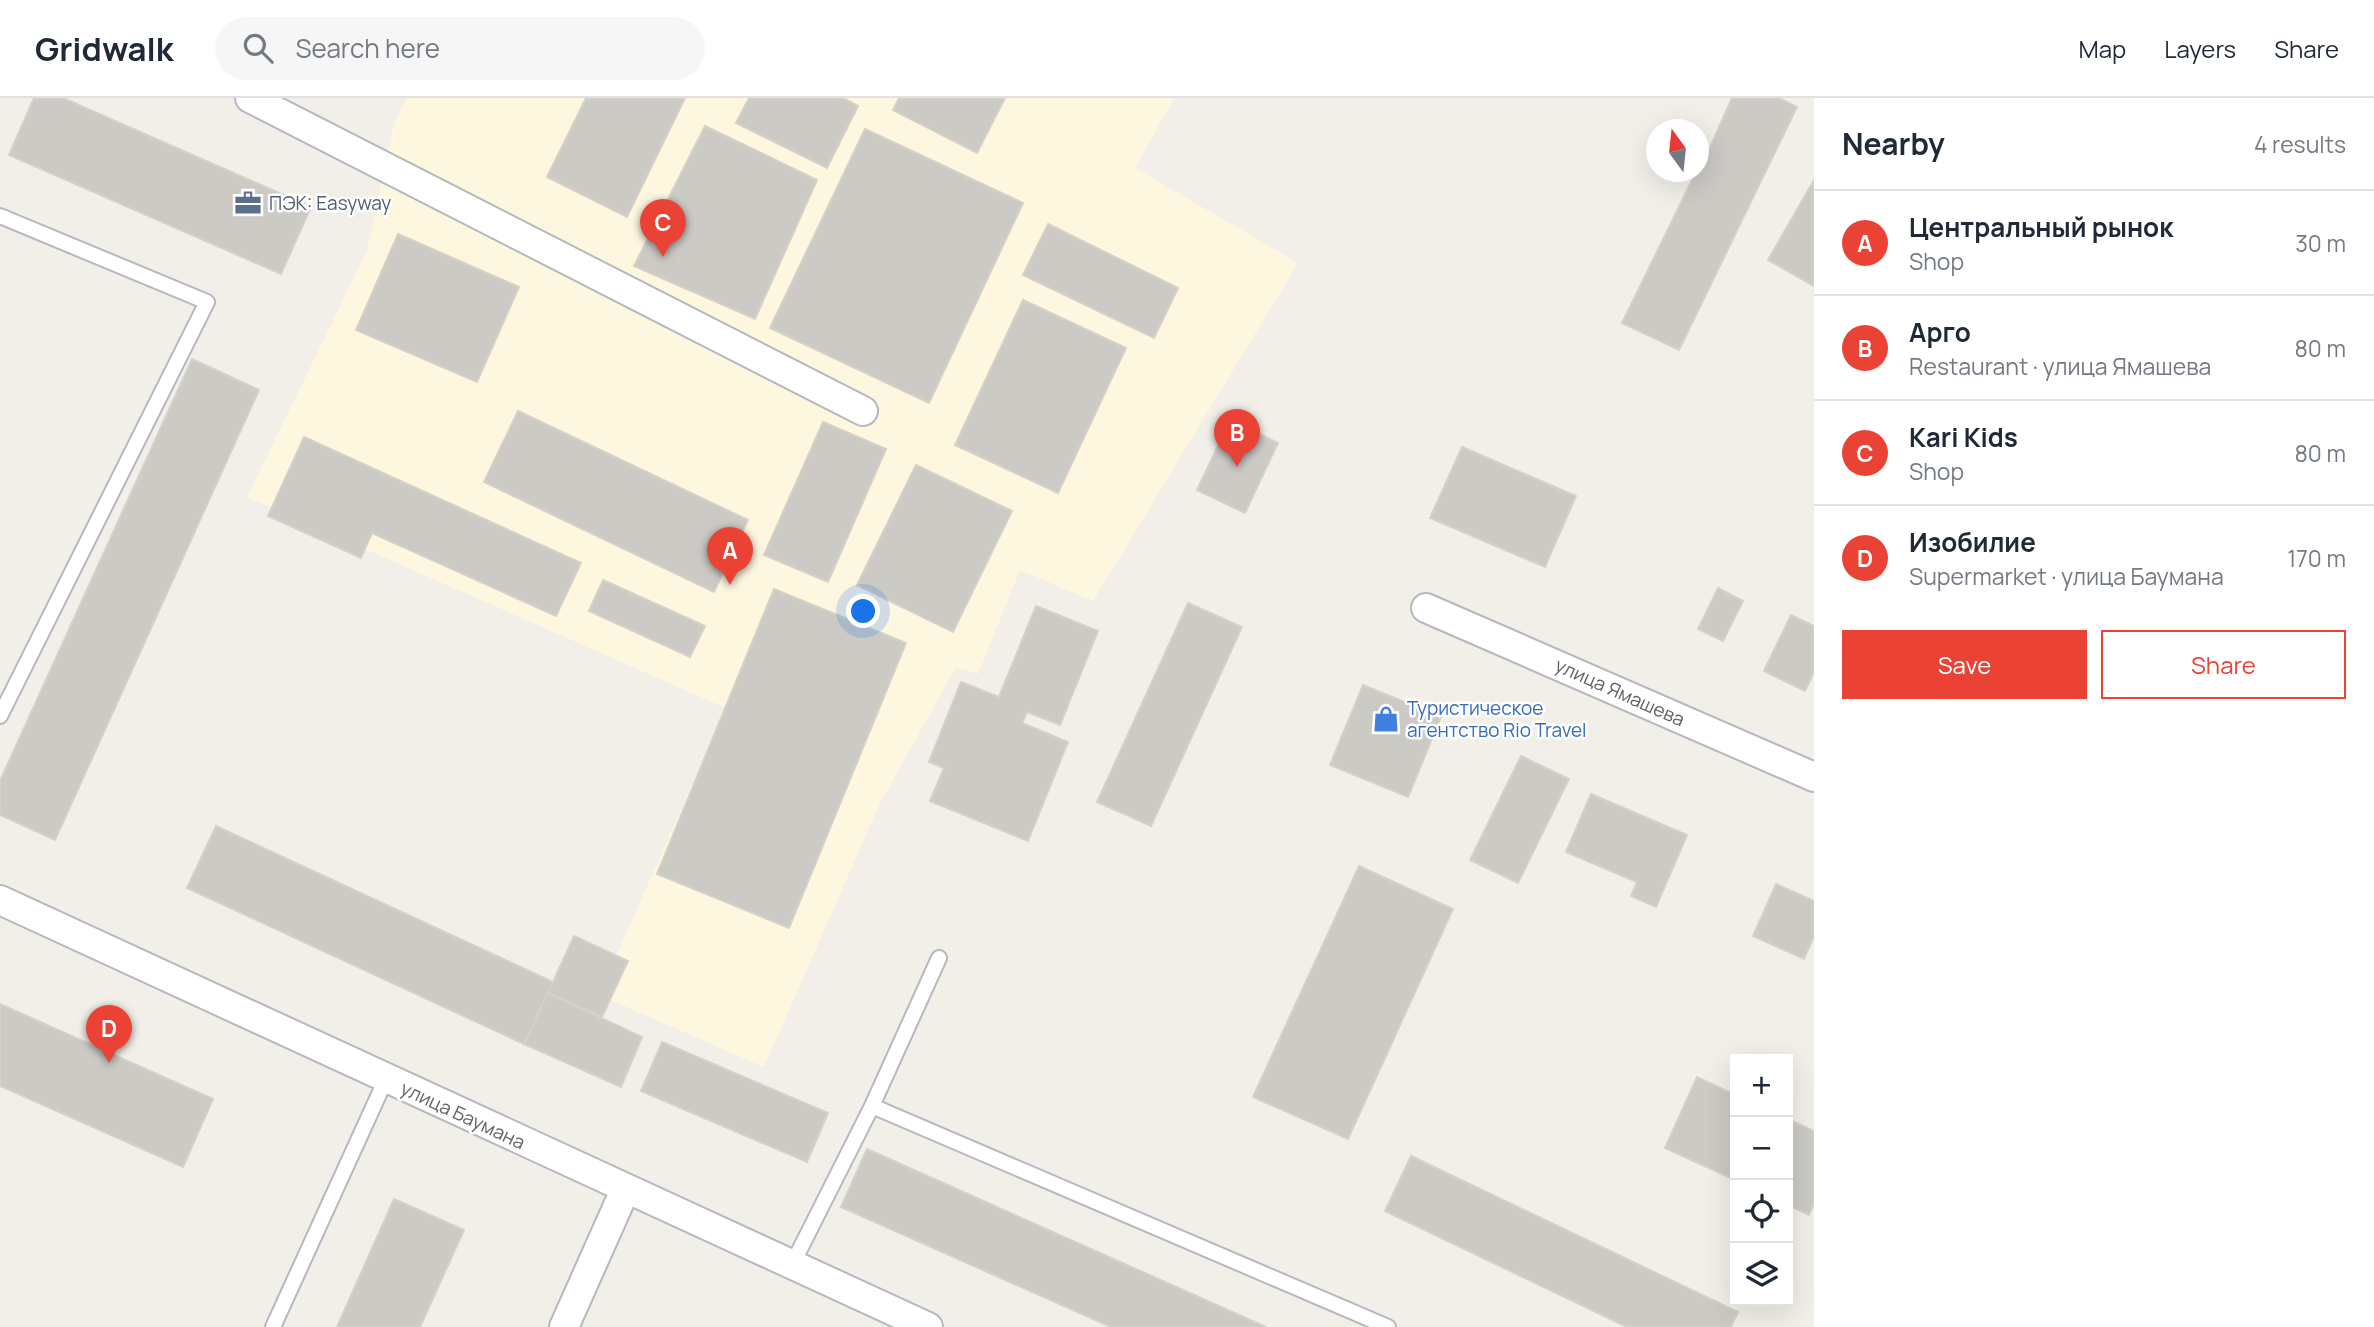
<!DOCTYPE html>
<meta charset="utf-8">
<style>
body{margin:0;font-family:Manrope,sans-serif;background:#f6f6f7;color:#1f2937}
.controls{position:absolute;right:21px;bottom:21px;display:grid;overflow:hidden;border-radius:0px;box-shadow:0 7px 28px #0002}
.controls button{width:63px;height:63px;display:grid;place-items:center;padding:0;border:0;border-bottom:2px solid #e0e1e3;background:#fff;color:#1f2937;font:35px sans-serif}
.compass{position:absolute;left:1646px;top:21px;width:63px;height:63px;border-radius:50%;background:#fff;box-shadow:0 7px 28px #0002;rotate:345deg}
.you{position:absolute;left:864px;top:514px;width:24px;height:24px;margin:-18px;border:5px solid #fff;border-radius:50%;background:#1a73e8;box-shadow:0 0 0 10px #1a73e833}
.badge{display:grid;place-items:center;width:46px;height:46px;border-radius:50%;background:#ea4335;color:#fff;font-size:23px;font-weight:700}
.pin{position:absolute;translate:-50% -58px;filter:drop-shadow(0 2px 4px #0008)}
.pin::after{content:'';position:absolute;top:37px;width:24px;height:21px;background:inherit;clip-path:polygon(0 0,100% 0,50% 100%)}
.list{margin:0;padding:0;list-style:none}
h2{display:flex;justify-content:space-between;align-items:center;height:91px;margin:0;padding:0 28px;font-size:30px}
h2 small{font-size:23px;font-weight:400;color:#747a83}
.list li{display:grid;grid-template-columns:46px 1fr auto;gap:21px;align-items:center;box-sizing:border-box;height:105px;padding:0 28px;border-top:2px solid #e0e1e3}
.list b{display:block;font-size:26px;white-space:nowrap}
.list p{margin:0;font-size:23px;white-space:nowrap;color:#747a83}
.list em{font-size:23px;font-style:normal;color:#747a83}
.actions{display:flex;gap:14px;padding:21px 28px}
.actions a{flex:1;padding:16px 0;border:2px solid #ea4335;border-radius:0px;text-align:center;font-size:24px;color:#ea4335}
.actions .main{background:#ea4335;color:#fff}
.icon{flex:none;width:38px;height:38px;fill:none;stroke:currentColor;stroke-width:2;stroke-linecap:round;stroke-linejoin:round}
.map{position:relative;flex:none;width:1814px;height:1229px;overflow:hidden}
header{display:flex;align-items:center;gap:42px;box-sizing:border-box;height:98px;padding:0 35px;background:#fff;border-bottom:2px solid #e0e1e3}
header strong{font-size:33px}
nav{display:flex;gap:38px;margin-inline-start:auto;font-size:24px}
.search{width:490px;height:63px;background:#f6f6f7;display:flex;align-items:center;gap:18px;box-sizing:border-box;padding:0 24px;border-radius:38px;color:#747a83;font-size:26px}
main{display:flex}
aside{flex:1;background:#fff}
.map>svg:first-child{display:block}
.commercial{fill:#fef7e0}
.building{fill:#cccac5;stroke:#d6d1c6;stroke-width:2}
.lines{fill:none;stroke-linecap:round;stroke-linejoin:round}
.service-casing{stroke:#b5b8bc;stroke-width:18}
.minor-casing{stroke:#b5b8bc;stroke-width:32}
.service{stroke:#fff;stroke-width:14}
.minor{stroke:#fff;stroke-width:28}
.labels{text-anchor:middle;stroke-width:5;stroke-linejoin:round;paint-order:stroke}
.service-label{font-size:19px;fill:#4e5e75;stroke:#fff;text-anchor:start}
.street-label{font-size:19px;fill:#5f6368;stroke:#fff}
.shop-label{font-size:19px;fill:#366cbe;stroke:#fff;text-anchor:start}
</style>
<header>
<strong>Gridwalk</strong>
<div class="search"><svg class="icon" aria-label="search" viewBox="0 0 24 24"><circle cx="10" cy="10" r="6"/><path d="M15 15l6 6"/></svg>Search here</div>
<nav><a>Map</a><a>Layers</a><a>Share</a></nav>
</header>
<main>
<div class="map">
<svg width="1814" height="1229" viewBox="0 0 1814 1229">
<rect width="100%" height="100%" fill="#f1efe8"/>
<!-- commercial -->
<path class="commercial" d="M407,0H1174L1135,70L1298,165L1093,503L1020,472L978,576L956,569L879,707L764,969L599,897L726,610L247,399L367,153L394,25Z"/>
<!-- building -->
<path class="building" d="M34,0H63L311,109L281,176L9,57Z
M586,0H685L627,119L547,79Z
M749,0H843L858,8L827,70L736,25Z
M899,0H1005L977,55L893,12Z
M1732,0H1779L1797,9L1679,252L1622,225L1696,74H1699Z
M705,28L817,82L755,221L634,168Z
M865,31L1023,105L929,305L770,230Z
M1814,82V188L1768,162Z
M1048,126L1178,190L1154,240L1023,177Z
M398,136L519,189L477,284L356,232Z
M1023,202L1126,250L1058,395L955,347Z
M192,261L259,292L55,742L0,717V683Z
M518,313L748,422L714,494L484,384Z
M1230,322L1278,345L1245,415L1197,392Z
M823,324L886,351L828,484L764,457Z
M304,339L581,465L556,518L372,435L361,460L268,418Z
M1462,349L1576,398L1545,469L1430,420Z
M916,367L1012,413L953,534L857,487Z
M603,482L705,528L690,559L589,513Z
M1718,490L1743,503L1723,543L1698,531Z
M774,491L906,545L789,830L657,776Z
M1188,505L1242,529L1151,728L1097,704Z
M1036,508L1098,533L1060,627L1027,614L1022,625L1068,644L1028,743L930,703L944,670L929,664L961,584L999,599Z
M1791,517L1814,528V574L1805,593L1764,573Z
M1363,587L1441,619L1408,699L1330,667Z
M1521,658L1569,681L1518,785L1470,762Z
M1591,696L1687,737L1656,809L1631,798L1637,784L1566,754Z
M216,728L553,884L524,946L187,790Z
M1359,768L1453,811L1348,1041L1253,999Z
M1776,786L1814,803V838L1804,861L1753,838Z
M574,838L628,863L602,919L548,895Z
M548,895L642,939L621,989L524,946Z
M0,906L213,1001L183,1069L0,988Z
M662,944L828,1015L807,1064L641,993Z
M1697,979L1735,997V1082L1665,1050Z
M1788,1021L1814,1033V1106L1809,1117L1788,1107Z
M867,1051L1266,1229H1111L841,1109Z
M1411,1058L1738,1214L1731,1229H1627L1385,1113Z
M394,1101L464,1132L420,1229H337Z"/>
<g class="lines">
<!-- service casing -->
<g class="service-casing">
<path id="service" d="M0,118L207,204L0,618
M939,860L872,1008L1388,1229
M792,1167L872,1008
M273,1229L386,981"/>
</g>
<!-- minor casing -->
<g class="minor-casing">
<path id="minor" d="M250,0L863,313
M1426,510L1814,679
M0,802L928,1229
M564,1229L625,1092"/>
</g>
<!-- service -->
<use href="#service" class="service"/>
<!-- minor -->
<use href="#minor" class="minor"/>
</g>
<!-- icons -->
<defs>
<g id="office-bare" transform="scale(2.1)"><path d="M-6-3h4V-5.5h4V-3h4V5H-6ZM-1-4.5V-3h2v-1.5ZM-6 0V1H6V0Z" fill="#5c6f8a" stroke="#fff" stroke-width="2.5" paint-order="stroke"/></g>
<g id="shop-bare" transform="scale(2.1)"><path d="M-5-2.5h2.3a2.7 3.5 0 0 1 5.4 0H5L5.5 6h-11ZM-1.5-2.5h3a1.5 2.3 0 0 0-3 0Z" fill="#3f7fe0" stroke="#fff" stroke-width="2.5" paint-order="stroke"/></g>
</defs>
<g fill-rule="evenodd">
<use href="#office-bare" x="248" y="105"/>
<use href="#shop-bare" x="1386" y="621"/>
</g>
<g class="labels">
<!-- service labels -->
<g class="service-label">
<text x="269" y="112">ПЭК: Easyway</text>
</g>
<!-- street labels -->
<g class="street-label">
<text transform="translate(1620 594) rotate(24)" y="7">улица Ямашева</text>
<text transform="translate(463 1017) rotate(25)" y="7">улица Баумана</text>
</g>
<!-- shop labels -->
<g class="shop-label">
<text x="1407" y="617">Туристическое<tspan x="1407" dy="22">агентство Rio Travel</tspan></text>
</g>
</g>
</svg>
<div class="controls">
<button>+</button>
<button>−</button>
<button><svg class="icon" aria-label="locate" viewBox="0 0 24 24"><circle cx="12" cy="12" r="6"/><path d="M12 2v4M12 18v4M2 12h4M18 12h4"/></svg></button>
<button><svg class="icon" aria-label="layers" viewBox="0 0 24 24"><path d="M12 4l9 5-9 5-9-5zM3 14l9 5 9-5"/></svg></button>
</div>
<svg class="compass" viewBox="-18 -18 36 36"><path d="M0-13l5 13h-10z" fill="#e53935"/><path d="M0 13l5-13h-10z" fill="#747a83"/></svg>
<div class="you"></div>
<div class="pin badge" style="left:730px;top:487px">A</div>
<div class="pin badge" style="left:1237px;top:369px">B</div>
<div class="pin badge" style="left:663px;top:159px">C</div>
<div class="pin badge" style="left:109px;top:965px">D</div>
</div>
<aside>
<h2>Nearby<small>4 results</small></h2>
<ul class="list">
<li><span class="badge">A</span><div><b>Центральный рынок</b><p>Shop</p></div><em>30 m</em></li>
<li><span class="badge">B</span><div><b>Арго</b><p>Restaurant · улица Ямашева</p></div><em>80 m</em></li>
<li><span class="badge">C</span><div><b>Kari Kids</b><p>Shop</p></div><em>80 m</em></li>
<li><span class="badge">D</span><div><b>Изобилие</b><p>Supermarket · улица Баумана</p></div><em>170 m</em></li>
</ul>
<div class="actions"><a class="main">Save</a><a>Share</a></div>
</aside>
</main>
